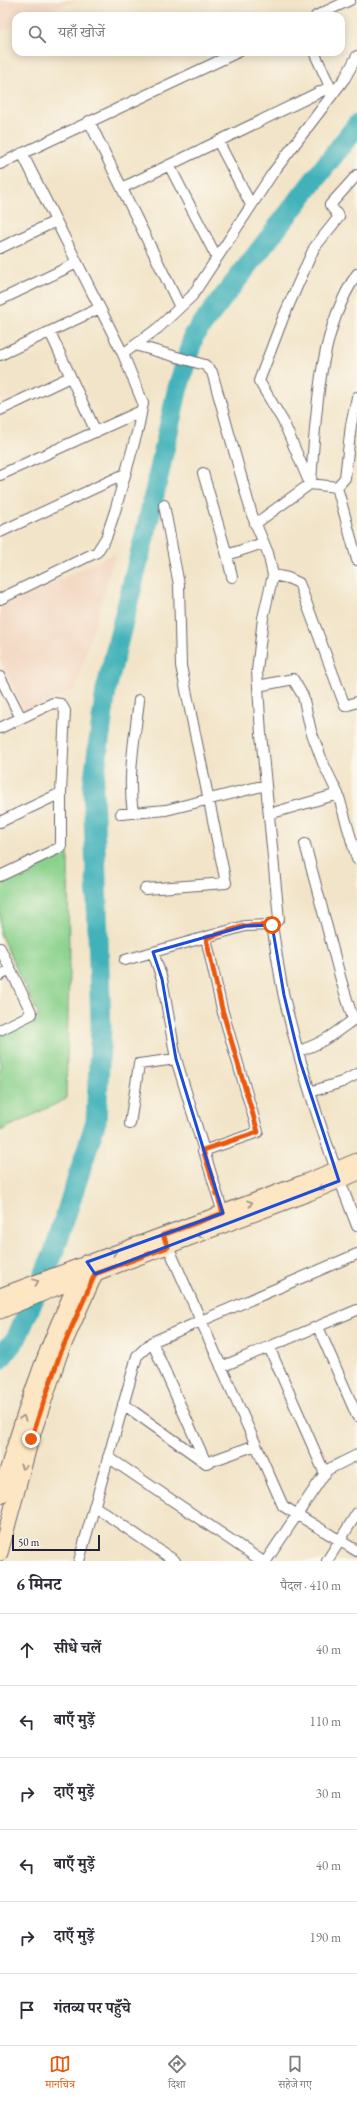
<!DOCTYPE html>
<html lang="hi">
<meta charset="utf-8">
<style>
body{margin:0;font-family:"EB Garamond","Noto Serif Devanagari",serif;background:#f2f2f3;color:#2b2b33}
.scale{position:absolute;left:12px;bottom:10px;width:88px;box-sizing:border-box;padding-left:4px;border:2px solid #22223b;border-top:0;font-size:11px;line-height:14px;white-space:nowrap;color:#22223b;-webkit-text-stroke:3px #fbf7ec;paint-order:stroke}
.stop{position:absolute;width:12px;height:12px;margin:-9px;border:3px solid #ea580c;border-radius:50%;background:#fff}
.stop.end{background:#ea580c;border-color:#fff;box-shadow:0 1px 4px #0008}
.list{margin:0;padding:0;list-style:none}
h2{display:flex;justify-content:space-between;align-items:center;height:52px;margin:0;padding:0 16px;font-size:17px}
h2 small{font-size:13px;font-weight:400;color:#7c7c81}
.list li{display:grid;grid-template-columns:26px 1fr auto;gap:12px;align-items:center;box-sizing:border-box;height:72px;padding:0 16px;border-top:1px solid #e1e1e2}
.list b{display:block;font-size:15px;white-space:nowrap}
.list em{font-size:13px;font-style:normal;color:#7c7c81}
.icon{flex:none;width:22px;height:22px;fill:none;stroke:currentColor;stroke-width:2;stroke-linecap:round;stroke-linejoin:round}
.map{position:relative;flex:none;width:357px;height:1561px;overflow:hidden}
.search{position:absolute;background:#fff;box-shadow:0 2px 10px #0003;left:12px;right:12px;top:12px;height:44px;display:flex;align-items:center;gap:10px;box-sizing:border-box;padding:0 14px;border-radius:12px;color:#7c7c81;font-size:15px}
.sheet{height:484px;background:#fff}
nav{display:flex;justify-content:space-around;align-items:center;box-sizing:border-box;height:56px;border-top:1px solid #e1e1e2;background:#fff;font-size:11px;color:#7c7c81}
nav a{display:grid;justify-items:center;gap:2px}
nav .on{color:#ea580c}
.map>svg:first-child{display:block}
.built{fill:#f2d4be}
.green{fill:#8ad18c;stroke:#567a64}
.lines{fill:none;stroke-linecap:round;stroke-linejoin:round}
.river{stroke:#42b2ba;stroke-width:21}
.street-casing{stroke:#6b666c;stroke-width:12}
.secondary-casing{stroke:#6b666c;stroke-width:17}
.street{stroke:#fff;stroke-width:10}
.secondary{stroke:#fce6c4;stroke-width:15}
.oneway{stroke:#9a8e86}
.route{stroke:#ea580c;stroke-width:5}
.marked{fill:none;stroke:#1d4ed8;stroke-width:3;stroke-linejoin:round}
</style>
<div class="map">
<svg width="357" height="1561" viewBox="0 0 357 1561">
<rect width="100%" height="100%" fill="#fbf7ec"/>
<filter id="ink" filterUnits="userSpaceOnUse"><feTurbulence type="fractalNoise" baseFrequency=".025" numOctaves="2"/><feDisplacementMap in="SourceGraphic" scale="8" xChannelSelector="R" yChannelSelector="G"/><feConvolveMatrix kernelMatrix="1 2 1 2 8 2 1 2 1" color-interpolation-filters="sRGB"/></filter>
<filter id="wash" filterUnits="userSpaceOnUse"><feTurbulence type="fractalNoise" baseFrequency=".012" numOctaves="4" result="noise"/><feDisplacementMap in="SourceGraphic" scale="16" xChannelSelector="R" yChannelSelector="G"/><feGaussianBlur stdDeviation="0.9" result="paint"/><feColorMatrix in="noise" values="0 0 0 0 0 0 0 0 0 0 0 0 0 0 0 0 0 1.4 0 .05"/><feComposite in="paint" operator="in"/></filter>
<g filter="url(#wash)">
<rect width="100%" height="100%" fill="#f2e4c8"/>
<!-- built -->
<path class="built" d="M0,0H77L38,16H16V25L0,31Z
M116,553L75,689L25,713L0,658V607Z"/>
<!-- green -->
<path class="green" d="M68,852L69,972L66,1099L0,1131V1035L39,1016L0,934V883Z"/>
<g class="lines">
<!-- river -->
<path class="river" d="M0,1359L17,1337L54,1252L96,1121L101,1027L93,786L106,690L149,518L177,391L194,335L357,125"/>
</g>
</g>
<g filter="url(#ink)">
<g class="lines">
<!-- street casing -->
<g class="street-casing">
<path id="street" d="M316,16L350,0
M314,52L333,93
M89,121L180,307
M218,141L251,205
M0,164L238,52
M169,165L217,258
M122,188L330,87
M0,248L56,221
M0,300L77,263
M50,332L96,432
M135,345L205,365L212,372L252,515L268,553L273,575L263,618L257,671L261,734L279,919L272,925C276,949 279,973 284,997C302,1075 328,1151 357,1226
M123,354L158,328L192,296L272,174L345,78L357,56
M0,355L100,308
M0,410L70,377
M203,473L227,555L232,577
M0,475L141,411
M311,482C316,415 318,331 357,274
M310,484L283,421L259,381L283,318L314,248L339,217L330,205L357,175
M337,487L345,478L351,425L357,397
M255,524L310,484L337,487L357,560
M0,532L125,474
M227,555L263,543
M273,575L288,578L299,583L345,706L357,702
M0,599L97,552L106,538L115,511L138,429L143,403L123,354L22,153
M0,677L21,718
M258,686L293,679L303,696L311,731L323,763L338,794L357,859
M0,728L53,703L61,704L65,711L61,793V847L0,876
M133,813C127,776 135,738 139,700
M121,814L166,810L266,785
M269,814L338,794
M0,822L61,793
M305,844L341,980L353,1019
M145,889L226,883L181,666L179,585L164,505
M0,948L32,1014L0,1030
M153,952L162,979L176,1059L223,1213
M125,960L245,926L272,925
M0,975L11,970
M298,1051C323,1044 336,1032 357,1017
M310,1092L342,1082L357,1074
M130,1124L139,1064L176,1059
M203,1151L258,1132L222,1009L206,938
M166,1242L283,1506L357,1551
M318,1327L357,1416
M152,1342L206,1463
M269,1347L325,1474
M221,1367L357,1310
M123,1404L206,1463
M108,1457L262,1561
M206,1463L256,1445
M94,1506L175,1561
M79,1561L137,1356L152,1342L357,1254
M266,1561L327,1470L357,1455
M327,1561L357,1513"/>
</g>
<!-- secondary casing -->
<g class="secondary-casing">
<path id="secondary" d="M0,1296L303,1183L357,1161
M0,1311L53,1289L309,1193L357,1173
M0,1496C18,1432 38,1369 65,1309C72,1293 78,1278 87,1262L95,1274L60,1353L31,1439L0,1553"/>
</g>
<!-- street -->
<use href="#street" class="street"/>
<!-- secondary -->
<use href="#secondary" class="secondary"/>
</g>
<!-- one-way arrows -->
<defs><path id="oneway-chevron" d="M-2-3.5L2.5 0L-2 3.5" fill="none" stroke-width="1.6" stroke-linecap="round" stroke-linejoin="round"/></defs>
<g class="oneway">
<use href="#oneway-chevron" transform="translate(321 1188) rotate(157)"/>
<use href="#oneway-chevron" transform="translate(250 1203) rotate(-20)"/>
<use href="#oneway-chevron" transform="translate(200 1235) rotate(159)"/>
<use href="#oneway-chevron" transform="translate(114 1252) rotate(-20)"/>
<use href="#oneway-chevron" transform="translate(36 1282) rotate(-21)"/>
<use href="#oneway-chevron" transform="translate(23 1418) rotate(-71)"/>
<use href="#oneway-chevron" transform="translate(23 1467) rotate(105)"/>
</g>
</g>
<g class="lines" filter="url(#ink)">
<!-- route -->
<path class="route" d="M31,1439L60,1354L95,1274L168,1247L163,1235L223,1213L203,1150L258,1132L222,1009L206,938L245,926L272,925"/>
</g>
<!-- marked area -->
<path class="marked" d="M272,925L284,995L300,1061L339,1181L95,1274L87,1262L223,1213L176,1059L162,979L153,952L245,926Z"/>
</svg>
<div class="scale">50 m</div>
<div class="stop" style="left:272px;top:925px"></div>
<div class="stop end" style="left:31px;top:1439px"></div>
<div class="search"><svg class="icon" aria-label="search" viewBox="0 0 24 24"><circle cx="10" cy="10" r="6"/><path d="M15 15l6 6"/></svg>यहाँ खोजें</div>
</div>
<section class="sheet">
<h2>6 मिनट<small>पैदल · 410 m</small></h2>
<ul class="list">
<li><svg class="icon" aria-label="ahead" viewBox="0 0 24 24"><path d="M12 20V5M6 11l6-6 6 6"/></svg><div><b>सीधे चलें</b></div><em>40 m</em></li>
<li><svg class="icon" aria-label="left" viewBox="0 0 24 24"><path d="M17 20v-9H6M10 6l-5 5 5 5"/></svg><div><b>बाएँ मुड़ें</b></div><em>110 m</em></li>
<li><svg class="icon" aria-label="right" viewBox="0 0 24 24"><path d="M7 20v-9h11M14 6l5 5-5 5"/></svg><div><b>दाएँ मुड़ें</b></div><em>30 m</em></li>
<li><svg class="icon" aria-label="left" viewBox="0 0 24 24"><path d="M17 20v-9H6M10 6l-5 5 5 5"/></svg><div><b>बाएँ मुड़ें</b></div><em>40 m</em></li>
<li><svg class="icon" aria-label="right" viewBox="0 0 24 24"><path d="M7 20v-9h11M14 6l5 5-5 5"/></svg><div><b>दाएँ मुड़ें</b></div><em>190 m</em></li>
<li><svg class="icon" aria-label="arrive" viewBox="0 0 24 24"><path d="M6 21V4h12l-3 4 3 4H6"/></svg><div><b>गंतव्य पर पहुँचे</b></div></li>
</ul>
</section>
<nav>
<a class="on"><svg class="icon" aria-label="map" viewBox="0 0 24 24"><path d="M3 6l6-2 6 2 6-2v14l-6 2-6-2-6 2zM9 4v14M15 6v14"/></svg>मानचित्र</a>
<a><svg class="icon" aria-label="directions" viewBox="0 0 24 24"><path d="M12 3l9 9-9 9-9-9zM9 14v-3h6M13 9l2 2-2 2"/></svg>दिशा</a>
<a><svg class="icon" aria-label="saved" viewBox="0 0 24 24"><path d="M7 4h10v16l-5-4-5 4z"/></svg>सहेजे गए</a>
</nav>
